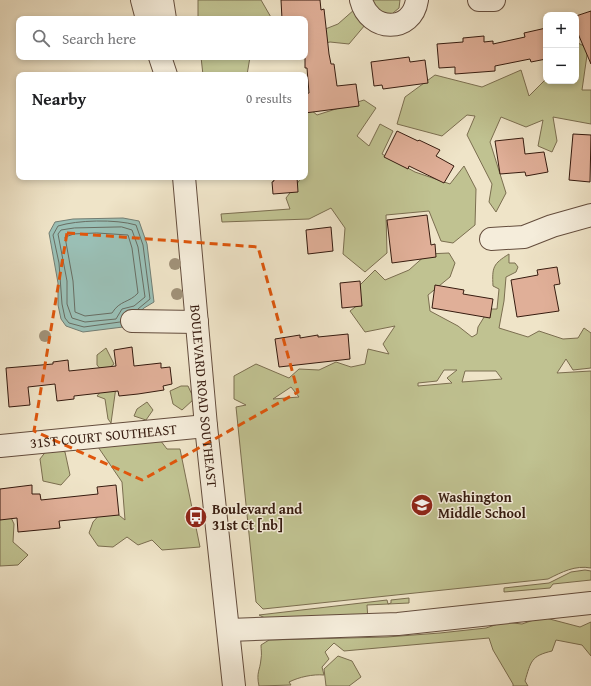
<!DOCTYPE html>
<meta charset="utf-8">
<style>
body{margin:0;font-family:"Gentium Book Plus",serif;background:#f6f6f6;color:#202124}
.controls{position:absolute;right:12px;top:12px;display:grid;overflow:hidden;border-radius:8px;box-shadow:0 2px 6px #0003}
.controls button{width:36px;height:36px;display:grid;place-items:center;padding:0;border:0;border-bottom:1px solid #e0e0e0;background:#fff;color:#202124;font:20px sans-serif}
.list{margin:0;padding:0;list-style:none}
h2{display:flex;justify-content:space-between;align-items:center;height:52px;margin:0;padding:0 16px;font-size:17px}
h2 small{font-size:13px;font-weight:400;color:#757577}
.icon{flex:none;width:22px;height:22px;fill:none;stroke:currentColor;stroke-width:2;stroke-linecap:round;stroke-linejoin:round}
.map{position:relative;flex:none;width:591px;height:686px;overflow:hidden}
.search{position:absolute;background:#fff;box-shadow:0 2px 6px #0003;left:16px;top:16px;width:292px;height:44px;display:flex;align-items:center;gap:10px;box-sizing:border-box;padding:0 14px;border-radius:8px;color:#757577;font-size:15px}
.panel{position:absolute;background:#fff;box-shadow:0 2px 6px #0003;left:16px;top:72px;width:292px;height:108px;border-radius:8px}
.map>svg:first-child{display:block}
.green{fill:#c0c291;stroke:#7b6e50;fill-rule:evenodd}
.water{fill:#9abfb5;stroke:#727d73}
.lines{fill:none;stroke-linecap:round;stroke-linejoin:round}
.shore{stroke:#686d62;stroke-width:1}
.building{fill:#e0af98;stroke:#361b0f}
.minor-casing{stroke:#644d3d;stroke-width:24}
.minor{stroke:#f5eddb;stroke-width:22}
.tree{fill:#a09178}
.marked{fill:none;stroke:#df560c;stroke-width:3;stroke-dasharray:8 5;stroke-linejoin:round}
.labels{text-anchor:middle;stroke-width:3;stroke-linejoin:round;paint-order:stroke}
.street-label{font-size:14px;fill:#361b0f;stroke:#f5eddb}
.poi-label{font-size:14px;font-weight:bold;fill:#361b0f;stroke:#f5eddb;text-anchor:start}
</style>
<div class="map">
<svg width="591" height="686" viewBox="0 0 591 686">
<rect width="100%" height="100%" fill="#efe4c8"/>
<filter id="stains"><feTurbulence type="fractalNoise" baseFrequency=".005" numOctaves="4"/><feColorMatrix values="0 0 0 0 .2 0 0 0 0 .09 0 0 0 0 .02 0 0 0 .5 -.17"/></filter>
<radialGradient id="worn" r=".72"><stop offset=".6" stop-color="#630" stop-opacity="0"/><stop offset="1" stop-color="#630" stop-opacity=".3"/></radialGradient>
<!-- green -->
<path class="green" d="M198,0H261L272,19H198Z
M373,0H400L399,8L387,18L371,7Z
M355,9L365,25L349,44L330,42L305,48V37L338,24Z
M576,42L588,48L582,90H591V124L553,117L557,141L552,152L538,146L543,120L526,127L501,117L490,142L506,193L496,212L489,202L492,184L467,135L475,116L467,115L442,136L397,124L405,97L435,75L482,87L521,70L529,96L546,79V81H576Z
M201,57H250L247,75H203Z
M364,100L376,108L357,136L369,146L380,124L393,131L382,154L415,172L450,184L464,166L476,189L475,225L453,243L441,241L429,211L386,215L387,253L365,272L343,254L345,228L331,208L309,219L222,222L221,214L290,209L286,198L302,177H305V105L317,115Z
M449,253L455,263L450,277L428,295L430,311L458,326L472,337L477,334L478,327L489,309H497L499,289L493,286C492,267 493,264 509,254V263H515L518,267L516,272L506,277L504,301L499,328L528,337L539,331L563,339L578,338L584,328L591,333V368L573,370L566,359L557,373L591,371V568C575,565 562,572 548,579L263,609L256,602L236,407L246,405L234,399V376L256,364L289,378L299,369L319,370L336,362L351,367L365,364L368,349L389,354L383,344L395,326L365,332L350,311L359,304V286L375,270L385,280L409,270L427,254ZM444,370H457L447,378L452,383L418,386V383L437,381ZM465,371H496L502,379L462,382ZM291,387L299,397L273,399Z
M106,348L114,364L108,369L116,387L111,423L108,419L105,399L97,396L106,385L105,374L97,365V355Z
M181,386H188L194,399L182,410L173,404L170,391Z
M147,402L153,410L146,420L134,416L137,409Z
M157,436L167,449H180L200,547L162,550L152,540L138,545L127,537L113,547L98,546L89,533L93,522L101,513L115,512L125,520L122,482L96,444Z
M50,446L65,452L70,475L61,485L43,481L40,459Z
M8,511L14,524L13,542L28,555L18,565L0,566V514Z
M585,570L591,571V580L553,584L550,588L504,592V588L549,583L571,572Z
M409,598V603L367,605L368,620L265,618L259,615L387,600L388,604L391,603V600Z
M542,617L580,627L591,622V656L582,645L556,640L552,651C531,656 531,661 525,681L528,686H513V684L493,650L489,638L344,651L334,643L325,652L329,659L322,667L324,675C313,674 299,677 289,682L291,685L259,686C256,672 260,671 261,659C262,654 261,650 261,645L269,640L387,637L440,633L486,628L504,622L522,624Z
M338,656L352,661L361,677L349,686H326L324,669Z"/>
<!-- water -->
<path class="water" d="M123,218L139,221L147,244L154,302L144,308L123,327L83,332L66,326L61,319L58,305V283L49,233L55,222L73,219Z"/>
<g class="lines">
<!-- shore -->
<path class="shore" d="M122,227L132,230L138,247L145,297L134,306L122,309L116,319L85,322L72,318L67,304V281L58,234L61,230L74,228Z
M97,233L128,235L132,248L138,293C129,303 120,300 112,313L85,316L75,312L73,281L65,237L74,234Z
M120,322L84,327L69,323L65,318L62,304L59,263L53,235L58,226C77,220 116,219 136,225L143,245L150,299L138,309"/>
</g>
<!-- building -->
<path class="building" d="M281,0H320L321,10L324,9L329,54L331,64H334L337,86L356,84L359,106L305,113V94L309,93L307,68H305V19H282Z
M591,11V64L576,29V16Z
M546,28V59L531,62L530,59L495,66V71L455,74V67L439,68L437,44L463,42V38L484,36V42L493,41V44L525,37L524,33Z
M409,57L410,62L425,60L428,83L383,89L382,85L374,86L371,62Z
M397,131L418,141L419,140L440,150L436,156L454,166L444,183L409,166L408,169L384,157Z
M573,134L591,135L590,182L569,180Z
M523,138L525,154L544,152L548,172L526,176L525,172L500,174L495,141Z
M273,177H297L298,192L273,194L272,182L274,181Z
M427,215L431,245L435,244L436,257L392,263L387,220Z
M331,227L333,251L308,254L306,230Z
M557,267L560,284L554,285L559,311L517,317L511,280L538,275L537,270Z
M360,281L362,306L342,308L340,283Z
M435,285L464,290L463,294L493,299L490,318L432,308Z
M348,334L350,359L279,367L275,339L300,335V338L318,335V337Z
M132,347L134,366L161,363V368L170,367L172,384L163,386L164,390L138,394L119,396L118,391L74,396V399L57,401L55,384L28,387L30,405L9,407L6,368L53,364V362L68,360L69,371L116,366L114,350Z
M32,485V494H40L41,500L98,494L97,487L116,485L119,515L59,521L60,528L18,532L17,518L0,520V489Z"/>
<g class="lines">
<!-- minor casing -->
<g class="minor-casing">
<g id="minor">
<path d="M142,0L147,19"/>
<path d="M162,0L165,19"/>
<path d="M361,0C369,32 412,34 417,0"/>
<path d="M479,0H494"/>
<path d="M160,57L166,75"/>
<path id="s1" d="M184,177L206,426L234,686"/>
<path d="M491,239L524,237L552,226L591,215"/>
<path d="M132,321L197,322"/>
<path id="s2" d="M0,446L206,426"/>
<path d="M229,630L398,624L591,603"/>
</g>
</g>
<!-- minor -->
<use href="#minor" class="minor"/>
</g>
<!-- trees -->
<g class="tree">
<circle cx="175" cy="264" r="6"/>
<circle cx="177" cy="294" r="6"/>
<circle cx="45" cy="336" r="6"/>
</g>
<!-- marked area -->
<path class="marked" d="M67,233L258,247L298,392L142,480L34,431Z"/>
<!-- icons -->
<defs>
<g id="school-disc" transform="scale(1.15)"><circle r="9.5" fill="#8f2418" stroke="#f5eddb"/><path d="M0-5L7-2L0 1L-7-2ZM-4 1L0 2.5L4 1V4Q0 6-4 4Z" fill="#fff"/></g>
<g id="bus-disc" transform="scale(1.15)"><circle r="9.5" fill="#8f2418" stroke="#f5eddb"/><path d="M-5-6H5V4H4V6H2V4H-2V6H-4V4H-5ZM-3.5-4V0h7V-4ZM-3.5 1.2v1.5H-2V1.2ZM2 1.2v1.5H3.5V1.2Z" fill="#fff"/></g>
</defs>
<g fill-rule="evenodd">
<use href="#school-disc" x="422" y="505"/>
<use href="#bus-disc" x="196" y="517"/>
</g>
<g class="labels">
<!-- street labels -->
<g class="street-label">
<text dy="5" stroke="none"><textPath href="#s1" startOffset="220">BOULEVARD ROAD SOUTHEAST</textPath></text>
<text dy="5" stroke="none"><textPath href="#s2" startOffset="104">31ST COURT SOUTHEAST</textPath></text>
</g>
<!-- poi labels -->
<g class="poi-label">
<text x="438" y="502">Washington<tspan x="438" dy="16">Middle School</tspan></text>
<text x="212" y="514">Boulevard and<tspan x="212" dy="16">31st Ct [nb]</tspan></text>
</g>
</g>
<rect width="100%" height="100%" filter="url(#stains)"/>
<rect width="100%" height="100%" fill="url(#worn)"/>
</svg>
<div class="controls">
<button>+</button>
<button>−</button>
</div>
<div class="search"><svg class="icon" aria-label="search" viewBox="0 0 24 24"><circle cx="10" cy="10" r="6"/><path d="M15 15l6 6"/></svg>Search here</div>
<section class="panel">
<h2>Nearby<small>0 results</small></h2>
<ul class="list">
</ul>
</section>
</div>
